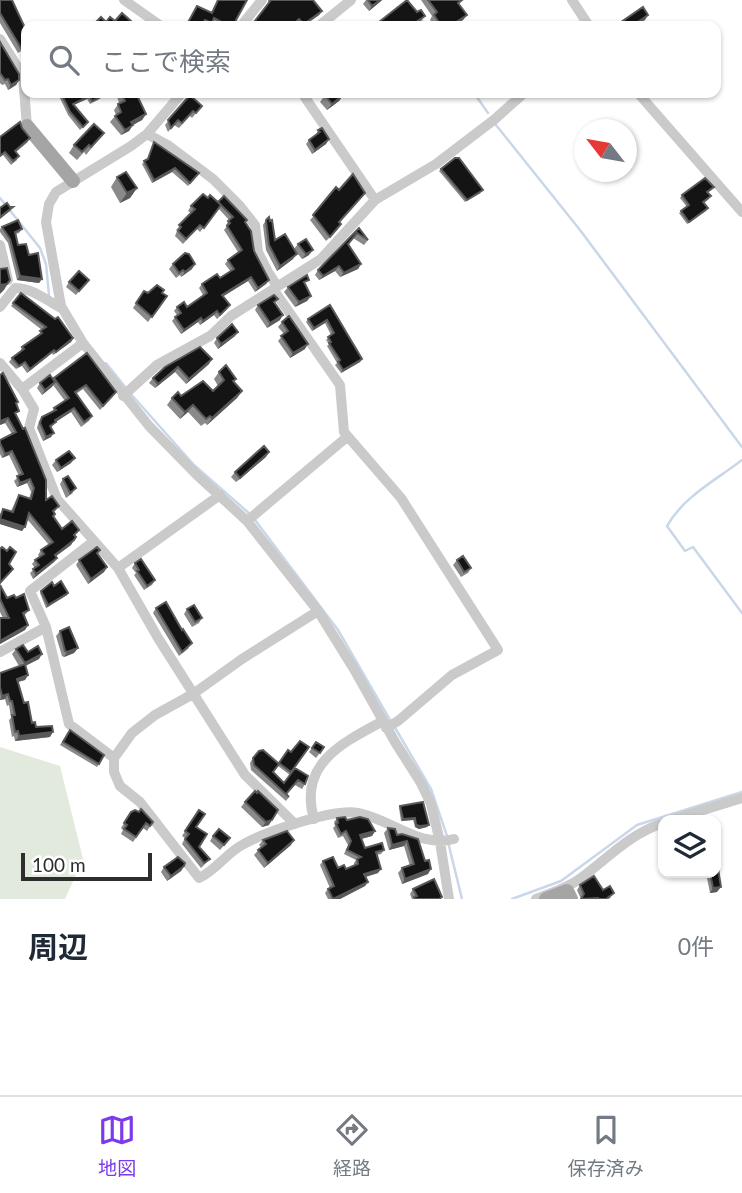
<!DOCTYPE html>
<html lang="ja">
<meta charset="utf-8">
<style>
body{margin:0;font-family:Lato,"Noto Sans JP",sans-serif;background:#f6f6f7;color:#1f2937}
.controls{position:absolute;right:21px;bottom:21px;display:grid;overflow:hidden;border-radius:14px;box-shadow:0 2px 5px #0004}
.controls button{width:63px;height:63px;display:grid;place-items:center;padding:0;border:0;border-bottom:2px solid #e0e1e3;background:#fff;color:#1f2937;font:35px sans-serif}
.compass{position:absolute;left:574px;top:119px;width:63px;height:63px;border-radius:50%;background:#fff;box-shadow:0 2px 5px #0004;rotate:301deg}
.scale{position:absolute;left:21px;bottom:18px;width:131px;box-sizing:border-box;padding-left:7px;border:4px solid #2d2d2d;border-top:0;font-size:19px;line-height:24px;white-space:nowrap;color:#2d2d2d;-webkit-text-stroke:5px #fff;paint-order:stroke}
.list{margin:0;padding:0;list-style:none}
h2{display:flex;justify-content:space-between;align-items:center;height:91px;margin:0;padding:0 28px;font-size:30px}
h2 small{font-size:23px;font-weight:400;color:#747a83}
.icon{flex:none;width:38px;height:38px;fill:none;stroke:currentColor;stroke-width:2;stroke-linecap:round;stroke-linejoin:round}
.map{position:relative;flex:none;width:742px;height:899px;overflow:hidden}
.search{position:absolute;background:#fff;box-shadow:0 2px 5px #0004;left:21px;right:21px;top:21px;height:77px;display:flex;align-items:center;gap:18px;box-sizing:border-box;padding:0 24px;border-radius:14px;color:#747a83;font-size:26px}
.sheet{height:196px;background:#fff}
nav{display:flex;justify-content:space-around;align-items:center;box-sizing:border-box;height:98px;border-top:2px solid #e0e1e3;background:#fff;font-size:19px;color:#747a83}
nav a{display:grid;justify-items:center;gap:4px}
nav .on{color:#7c3aed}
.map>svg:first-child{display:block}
.green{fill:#e1eadc}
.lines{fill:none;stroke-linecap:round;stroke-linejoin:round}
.stream{stroke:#c9d7e9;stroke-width:2.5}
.minor{stroke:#cacaca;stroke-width:10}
.major{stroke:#a5a5a5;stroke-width:14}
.wall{fill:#8a8a8a}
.shaded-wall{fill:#5a5a5a}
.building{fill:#141414;stroke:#5a5a5a;stroke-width:2}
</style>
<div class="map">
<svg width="742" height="899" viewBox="0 0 742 899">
<rect width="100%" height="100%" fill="#fff"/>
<!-- green -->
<path class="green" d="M0,747L60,766L83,859L65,899H0Z"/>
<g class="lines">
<!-- stream -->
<path class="stream" d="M421,19L426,26
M474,93L488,113
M496,125L580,230L742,447
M0,198L40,248L46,264L49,295
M106,363L126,388
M130,393L194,465L251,515
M742,460C715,481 684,496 667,526L685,551L693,547L742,613
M255,520L338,630L390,720
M394,726L431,789L447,836
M448,842L462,899
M512,899L561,881L637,825L742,792"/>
<!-- minor -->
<path class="minor" d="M124,0L161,26
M572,0L589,26
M241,26L262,0
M319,26L351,0
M0,39L23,76L27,126
M182,93L147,134L131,146L56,192L49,204L46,222L61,306L83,343L149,426L197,475L247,521L318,611L354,669L395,742L421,783L431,804L440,842L449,899
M302,93L375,200
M638,93L742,212
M147,134L169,146L213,179L240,206L255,225L258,252L268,272L277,286
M0,245L8,280
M273,289L340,385L344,432L401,498L498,650L452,675L398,721L386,728
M0,307L15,288C33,288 47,301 63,309
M0,363L22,389L34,409L29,428L57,499L118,568L158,638L245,775L295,824
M22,389L83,343
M123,396L157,365L210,336L231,316L321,259L375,200L436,164L495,119L524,93
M247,521L347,437
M118,568L220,495
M318,611L242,659L193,694L155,715L132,733L114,758V772L120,786L140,802L199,878C214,871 223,858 236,849C256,834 334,808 358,813C393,820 418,848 454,839
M46,627L69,724L114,758
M0,652L46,627L30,591L94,541
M314,819C298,764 342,743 383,721
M671,820L742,798
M536,899C551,893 568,888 581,878C609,857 630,834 663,823"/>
<!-- major -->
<path class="major" d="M27,126L73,181
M546,899L567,891L571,899"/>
</g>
<!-- wall -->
<path class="wall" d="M0,0L26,30V54H25L23,50L18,53L0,23Z
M218,0H247L236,20L237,26H220L212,22L210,26L203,24L202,26H186L197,6L211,13Z
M268,0H313L322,11L319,15L304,26H301L297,22L268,4Z
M366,0H382L369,11L363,4Z
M421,0H463L459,4L467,15L463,20L454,26H435L430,20L432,16Z
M0,42L19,80L16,85L8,90L5,84L2,85L0,83Z
M61,93L101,97L98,100L90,104L87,99L74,105L88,122L80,130L68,115L59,96Z
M116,93H136L146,114L142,120L133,125L129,131L121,135L110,122L116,115L114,110L119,103Z
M344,94L339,101L327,110L320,102L325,95Z
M190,95L198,111L192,118L190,116L179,128L174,125L168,132L165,125Z
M22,128L28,142L16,152L17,160L11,165L3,155L0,157Z
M318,130L329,139L326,144L312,154L306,144L309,140L316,135Z
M104,133L86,155L84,152L77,160L69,153L74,145Z
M154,142L199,173L188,186L172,172L152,183L142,164L147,159Z
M441,169L481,193L465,202L439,171Z
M117,177L137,188L130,198L120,203L111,187Z
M339,190L362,197L339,223L338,229L326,241L310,220Z
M712,190L708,192L709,199L704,203L708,208L706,211L687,224L679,213L687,207L680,198L682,195Z
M208,198L218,202L246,223L254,251L269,280L266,284L255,292L248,281L223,296L227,309L217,319L214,315L200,325L198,322L181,334L172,321L177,315L174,311L177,307H187L203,295L199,288L202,284L220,278L231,272L225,264L228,260L238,252L224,230L227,226L226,225L229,220L219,209L200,232L197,229L183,244L175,236L177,231L176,230L191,213L188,211L191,206Z
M266,220L270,221L275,240L293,259L277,271L266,250L263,225Z
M2,227L22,229L19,233L16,234L18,245L29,255L42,279L39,283L17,280L8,243L0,232V229Z
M359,228L368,240L364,245L353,238L348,245L361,264L358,269L340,277L335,271L319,280L315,275L318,270Z
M298,244L309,255L302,259L294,249Z
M173,264L192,269L181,277L180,275L176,278L169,269Z
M89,280L76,295L66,287L69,282Z
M305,285L311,296L307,301L295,307L284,292L288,287Z
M144,291L148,293H162L167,296L148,322L133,308Z
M21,293L73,338L71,342L53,355L52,353L27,373L22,366L16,369L9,362L12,358L20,352L22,347L38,336L42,330L11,306Z
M258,305L280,320L267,328L255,310Z
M330,305L362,359L360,362L341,373L335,365L337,363L327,346L329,344L326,340L331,335L325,323L312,331L306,322L308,319Z
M282,322L305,349L290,358L278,341L284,334L278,327Z
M235,336L218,349L214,343L217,338Z
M87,353L113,396L100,410L83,389L76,394L92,416L89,421L81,427L71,412L56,422L51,428V437L43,441L37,428L39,421L42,417L52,412L54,408L65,401L53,385L42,395L37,388L40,383L53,379Z
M209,364L186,384L175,372L155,388L149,383L153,378L165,367Z
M219,372L236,379L234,382L242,391L237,398L207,425L205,423L201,426L188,412L180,419L167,405L172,398L213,391L218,386L214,379Z
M18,402L17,404L16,415L46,500L56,510L54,512L55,514L54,516L62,529L75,536L71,545L56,556L57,558L54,562L33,579L30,573L35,568L32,564L35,560L40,557L38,555L41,550L49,545L27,519L22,531L0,524V514L3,509L11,511L16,500L19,495L29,499L31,492L27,483L17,487L14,481L19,476L9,455L2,458L0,454V440L12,434L5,423L0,425Z
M266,457L236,482L231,477L235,472Z
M56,460L71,463L57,472L52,465Z
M63,479L73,493L66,498L60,484Z
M97,553L107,567L104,572L88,584L76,565L79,560Z
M457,560L471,568L468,573L461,577L453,565Z
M135,563L155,580L152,585L144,590L134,575L136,573L132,568Z
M0,585L7,598H16L29,610L24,616L28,625L25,630L0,644V618H3L0,612Z
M54,586L68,593L67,595L46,608L40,593L41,591Z
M156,608L189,648L179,656L153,613Z
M187,609L202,618L199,623L192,627L184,614Z
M60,631L78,648L74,653L64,657L62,656L56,636Z
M16,649L28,652L39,659L25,666L28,675L25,680L18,682L24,703L32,723L50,737L15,741L14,736L12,737L9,720L11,718L9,705L7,706L5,699L0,700V673L19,666L12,654Z
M70,730L104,755L97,767L60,745Z
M316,742L324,747L316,758L309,752Z
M309,747L290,775L278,766L273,772L284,783L295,768L305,784L302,789L295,785L286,794L289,797L286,801L251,770L250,763L253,758L279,764L291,752Z
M245,802L269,825L262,827L241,807Z
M400,806L429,825L427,827L419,829L415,827L413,820L401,821L399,808Z
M199,810L196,827L199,847L210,859L201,868L182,844L185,838L182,836Z
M131,812L153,822L147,831L143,828L133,842L121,834L123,830L121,828Z
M337,818L347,820L375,831L372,836L361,839L365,848L384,850L381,854L377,855L378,873L366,877L368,882L365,886L340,899H328L325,893L328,889L330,888L320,865L323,861L338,868L346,869L354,866V863L356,860L344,854L348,845L343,836L338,838L333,828L335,826L334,822Z
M388,828L397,835L402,834L428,874L402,884L398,873L402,868L410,866L404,846L389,850L384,833Z
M213,836L226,843L220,850L210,841Z
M263,840L291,845L264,868L254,855L261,847L259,845Z
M184,866L181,871L167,881L161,872L164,867Z
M706,873H716L717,892L710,893Z
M580,885L603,890L611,897L609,899H581L577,890Z
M413,889L441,899H412L410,894Z"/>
<!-- shaded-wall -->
<path class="shaded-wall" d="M380,0H382L380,2L369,11L372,6Z
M322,11L319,15L303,26L304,24Z
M467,15L463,20L454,26H450Z
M648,15L645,20L636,26H632Z
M425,16L420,22L415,26H410Z
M19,80L16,85L8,90L11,85Z
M344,94L339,101L327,110L332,104Z
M89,96L87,99L71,106L73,104Z
M146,114L142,120L127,128L131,122Z
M133,125L129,131L121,135L125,130Z
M329,139L326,144L312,154L315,150Z
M175,168L172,172L152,183L154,180Z
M137,188L130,198L120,203L127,193Z
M13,207L10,211L0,219V217Z
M313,250L309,255L302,259L306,254Z
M297,254L293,259L277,271L280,266Z
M195,264L192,269L181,277L185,272Z
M361,264L358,269L340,277L344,273Z
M339,266L335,271L319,280L323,276Z
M20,276L42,279L39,283L17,280Z
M251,277L248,281L219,299L222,295Z
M10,280L4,290L0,294V285Z
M269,280L266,284L255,292L258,288Z
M311,296L307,301L295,307L299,302Z
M217,311L214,315L200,325L203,321Z
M283,315L280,320L267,328L270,323Z
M201,318L198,322L181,334L184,330Z
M327,320L325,323L312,331L314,328Z
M238,332L235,336L218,349L221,344Z
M73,338L71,342L53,355L56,352Z
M308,344L305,349L290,358L293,353Z
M54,350L52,353L27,373L30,369Z
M212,359L209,364L186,384L189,379Z
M362,359L360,362L341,373L343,370Z
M178,367L175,372L155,388L158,384Z
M55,382L52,387L42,395L45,390Z
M242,391L237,398L207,425L212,418Z
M193,405L188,412L180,419L185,412Z
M74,408L71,412L52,424L55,420Z
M8,418L5,423L0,425V421Z
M54,433L51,437L43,441L46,437Z
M12,451L9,455L2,458L5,454Z
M269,452L266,457L236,482L240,478Z
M75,458L71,463L57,472L61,468Z
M30,479L27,483L17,487L20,483Z
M0,519L25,527L22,531L0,524Z
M74,540L71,545L52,559L55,555Z
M57,558L54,562L33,579L36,574Z
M107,567L104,572L88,584L91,579Z
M68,593L67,595L46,608L48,605Z
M28,625L25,630L0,644V641Z
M78,648L74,653L64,657L67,652Z
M42,654L39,659L21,668L25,663Z
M28,675L25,680L13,683L17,679Z
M8,694L5,699L0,700L2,696Z
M53,732L50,737L15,741L19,736Z
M415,818L413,820L401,821L403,819Z
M272,820L269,825L262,827L266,822Z
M416,825H429L427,827L419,829L415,827Z
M375,831L372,836L357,840L360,835Z
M294,840L291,845L264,868L268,863Z
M407,841L404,846L389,850L392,845Z
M184,866L181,871L167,881L171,876Z
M381,869L378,873L361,878L364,874Z
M431,869L428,874L402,884L405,879Z
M368,882L365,886L340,899H334Z
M721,887L717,892L710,893L713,888Z"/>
<!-- building -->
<path class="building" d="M0,0H12L26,30V46L21,48L0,13Z
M218,0H247L236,20L237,26H232L226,22L225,24L214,18L212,23L205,20L202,26H186L197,6L212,13Z
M271,0H313L322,11L304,24L299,19L291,26H251Z
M368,0H380L372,6Z
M407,0L417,12L421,10L425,16L410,26H374Z
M428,0H462L458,3L467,15L450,26H437L440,24L434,15L437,12Z
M643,7L648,15L632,26H618L617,25Z
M122,13L132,22L129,26H88V25L94,24L101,17L106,22L110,17L115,21Z
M0,42L19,74V80L11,85L8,79L5,80L0,73Z
M61,93H99L101,97L92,101L89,96L73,104L88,122L83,127L70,112Z
M122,93H136L146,114L131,122L133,125L125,130L115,116L121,112L118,104L125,101Z
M328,93H343L344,94L332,104L325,95Z
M190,95L202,106L196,113L193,111L182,123L178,120L171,128L168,120Z
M20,122L22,128L30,138L15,151L19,156L13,161L5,152L0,156V137Z
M94,124L104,133L91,147L89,145L82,152L74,145Z
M322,128L329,139L315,150L309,140L320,132L318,130Z
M154,142L199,173L190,183L175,168L154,180L144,161L148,159Z
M455,158H459L483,190L467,200L441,169Z
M126,172L137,188L127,193L117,177Z
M353,174L365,193L339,222L341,224L330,237L313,215L336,187L339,190Z
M705,178L714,187L707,192L711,196L703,202L708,208L689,222L681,211L689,205L682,195Z
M203,194L208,198L210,195L221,205L204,228L200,225L186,239L178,231L181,227L179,225L195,209L191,206Z
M224,196L247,220L245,222L251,231L254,251L269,280L258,288L251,277L222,295L230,305L220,315L217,311L203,321L201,318L184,330L175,317L181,313L177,307L184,302L187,307L207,293L202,284L217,274L220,278L234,269L228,260L242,250L227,226L230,223L228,221L233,217L218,202Z
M7,203L10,207H13L0,217V208Z
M269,217L270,221L272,220L275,240L285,234L297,254L280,266L269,245L266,220Z
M18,220L22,229L15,232L18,245L26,244L29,255L38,253L42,279L20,276L10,239L2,227Z
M359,228L368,240L357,233L348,244L361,264L344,273L339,266L323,276L318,270Z
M306,239L313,250L306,254L298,244Z
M185,253L189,254L195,264L185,272L183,270L179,273L173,264Z
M7,268L10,280L7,284L0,285V269Z
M79,271L89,280L79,291L69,282Z
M307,275L309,280L304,282L311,296L299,302L288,287Z
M157,285L164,290L162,293L167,296L152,317L136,303L144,291L148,293Z
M21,293L55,319L58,317L73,338L56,352L54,350L30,369L25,362L19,366L12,358L24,349L22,347L42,333L40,331L46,327L13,303Z
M274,295L278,299L274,302L283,315L270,323L258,305Z
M330,305L362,359L343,370L338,362L340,360L329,343L331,342L328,337L334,333L327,320L314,328L308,319Z
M289,316L308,344L293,353L281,336L288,331L282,322Z
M232,324L238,332L221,344L217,338Z
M200,347L212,359L189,379L178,367L158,384L153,378L165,367Z
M87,353L116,392L103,406L86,385L75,392L92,416L84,422L74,408L55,420L56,422L50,426L54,433L46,437L40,423L42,417L56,410L54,408L69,398L54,378Z
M226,365L236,379L233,381L242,391L212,418L210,416L206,419L193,405L185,412L172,398L178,392L181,396L203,381L213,391L224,380L219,372Z
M3,373L18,402L16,403L19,411L15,413L23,429L25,428L46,480V500L52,496L59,506L53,511L55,514L53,516L62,529L72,521L79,530L74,535L76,537L74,540L55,555L57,558L36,574L33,569L39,565L35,560L44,554L41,550L53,542L29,513L25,527L0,519L3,509L13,512L19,495L31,499L34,488L30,479L20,483L17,476L23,474L12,451L5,454L0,443V440L16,432L8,418L0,421V375Z
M50,375L55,382L45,390L40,383Z
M264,446L269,452L240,478L235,472Z
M69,451L75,458L61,468L56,460Z
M68,476L76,488L70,493L63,479Z
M2,547L7,551L10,547L16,552L9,564L13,569L0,583V549Z
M97,547L100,550L97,553L107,567L91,579L79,560Z
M463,556L471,568L464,572L457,560Z
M141,559L155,580L147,586L137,571L139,570L135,563Z
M61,581L68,593L48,605L41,591L52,582L54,586Z
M0,585L7,598L14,595L16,598L24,594L29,610L23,613L28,625L0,641V618H9L0,599Z
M166,602L182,630L183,629L192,643L182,652L156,608Z
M194,605L202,618L195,622L187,609Z
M69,627L78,648L67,652L65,651L60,631Z
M23,645L28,652L38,646L42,654L25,663L16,649Z
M25,664L28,675L17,679L24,703L28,702L32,723L35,722L36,727L52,726L53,732L19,736L18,731L15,732L12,715H15L12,701H10L8,694L2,696L0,687V673Z
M70,730L104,755L99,764L63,742Z
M300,741L309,747L291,772L279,763L288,750L291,752Z
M316,742L324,747L320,753L312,748Z
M263,750L279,764L273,772L284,783L295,768L308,776L305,784L298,780L286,794L289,797L254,765L253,758L259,751Z
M255,791L257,793L258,791L278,810L272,820L266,822L245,802Z
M423,802L429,825L420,826L416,825L415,818L403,819L400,806Z
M141,809L153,822L150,826L146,823L136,837L124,829L127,825L124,823L131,812L135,810L139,812Z
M199,810L205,814L196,827L207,834L199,847L210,859L204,863L185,839L189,834L185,831Z
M345,817L347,820L360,817L368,819L375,831L360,835L365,848L382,843L384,850L376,852L381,869L364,874L368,882L333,899L328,889L334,886L323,861L333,857L338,868L344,865L346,869L358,864L357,859L361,857L347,850L351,841L346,831L341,834L336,824L338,823L337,818Z
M388,828L395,829L397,835L402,834L418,839L425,861L429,860L431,869L405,879L402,868L414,864L407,841L392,845Z
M219,829L230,838L224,845L213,836Z
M287,831L294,840L268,863L258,850L266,844L263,840Z
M716,856L721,887L713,888L710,873H716Z
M178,857L185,863L184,866L171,876L164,867Z
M594,876L603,890L610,886L614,893L606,899H598V898L581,899L584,894L580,885Z
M434,879L442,897L439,899H415L414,897L417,896L413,889Z"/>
</svg>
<div class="controls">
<button><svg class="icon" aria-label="layers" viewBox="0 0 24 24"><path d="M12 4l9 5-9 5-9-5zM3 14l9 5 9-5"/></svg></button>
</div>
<svg class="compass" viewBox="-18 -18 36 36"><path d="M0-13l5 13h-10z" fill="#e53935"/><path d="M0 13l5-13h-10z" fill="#747a83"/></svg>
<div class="scale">100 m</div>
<div class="search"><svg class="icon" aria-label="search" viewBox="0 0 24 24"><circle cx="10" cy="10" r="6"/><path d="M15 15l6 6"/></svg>ここで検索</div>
</div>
<section class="sheet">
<h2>周辺<small>0件</small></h2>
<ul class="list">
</ul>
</section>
<nav>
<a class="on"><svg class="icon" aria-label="map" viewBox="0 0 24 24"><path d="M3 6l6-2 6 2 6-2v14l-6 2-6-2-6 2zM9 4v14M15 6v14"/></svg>地図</a>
<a><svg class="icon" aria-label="directions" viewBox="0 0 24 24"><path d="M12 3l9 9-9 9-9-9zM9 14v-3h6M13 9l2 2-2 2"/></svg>経路</a>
<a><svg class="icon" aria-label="saved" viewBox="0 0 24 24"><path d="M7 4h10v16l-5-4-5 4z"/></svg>保存済み</a>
</nav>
